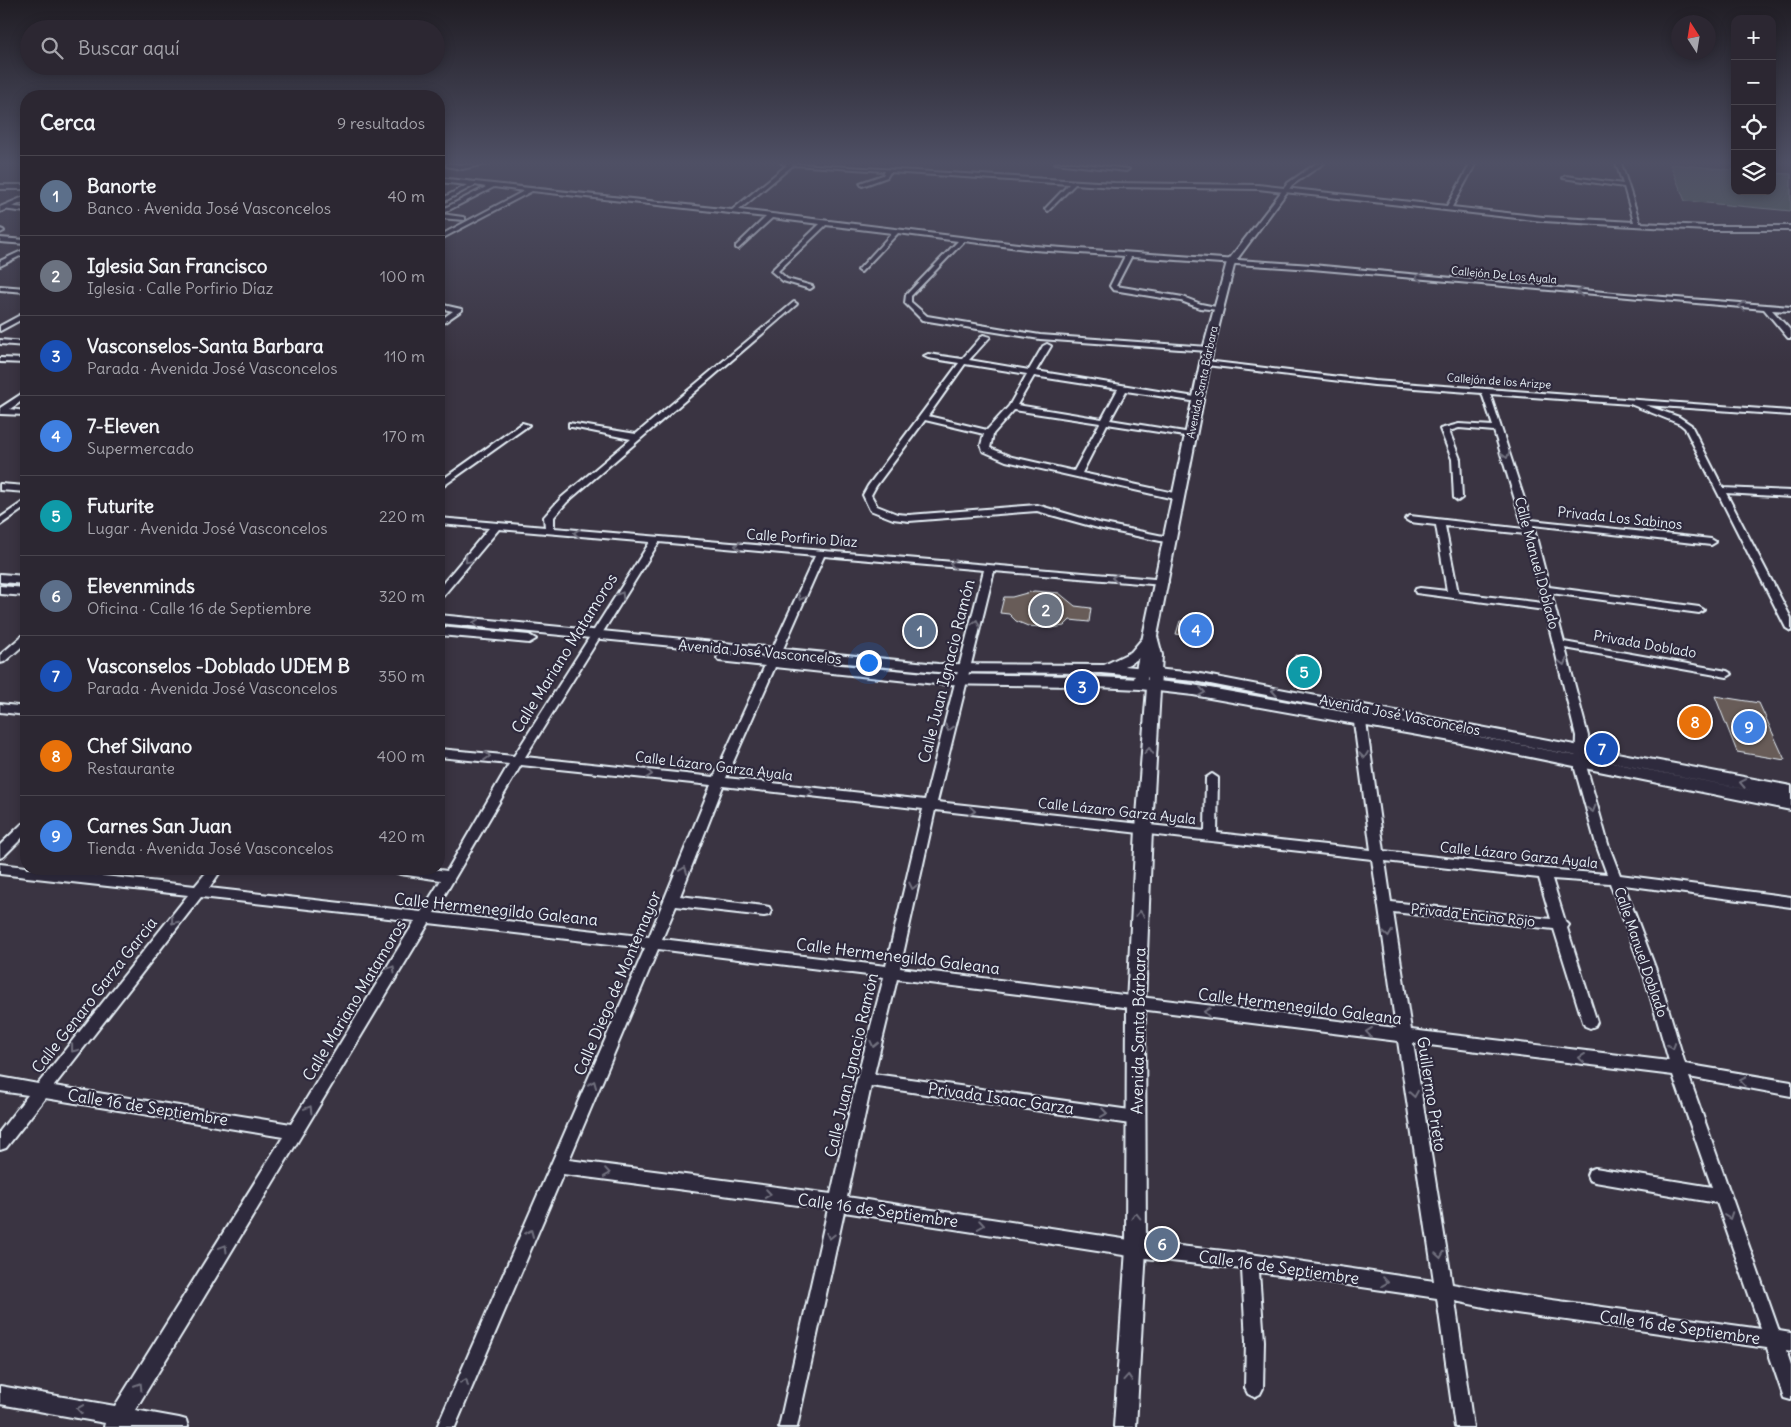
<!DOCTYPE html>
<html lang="es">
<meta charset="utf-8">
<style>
body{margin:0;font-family:Delius,sans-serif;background:#38333e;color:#f1f3f6}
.controls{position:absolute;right:15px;top:15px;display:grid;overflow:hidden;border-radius:10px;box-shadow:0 2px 12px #0003}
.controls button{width:45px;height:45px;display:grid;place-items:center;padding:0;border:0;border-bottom:1px solid #48444d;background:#2c2732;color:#f1f3f6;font:25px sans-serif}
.compass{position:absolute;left:1671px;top:15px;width:45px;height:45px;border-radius:50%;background:#2c2732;box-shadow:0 2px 12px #0003;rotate:348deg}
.you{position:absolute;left:868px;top:662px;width:18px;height:18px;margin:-12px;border:4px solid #fff;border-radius:50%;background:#1a73e8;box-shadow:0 0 0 8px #1a73e833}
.badge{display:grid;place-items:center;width:32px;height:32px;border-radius:50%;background:#95b2f1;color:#fff;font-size:16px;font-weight:700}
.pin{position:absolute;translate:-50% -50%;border:2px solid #fff;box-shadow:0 1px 5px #0006}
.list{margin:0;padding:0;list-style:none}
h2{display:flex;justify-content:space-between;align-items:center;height:65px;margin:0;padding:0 20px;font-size:21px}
h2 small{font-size:16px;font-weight:400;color:#a6a5ac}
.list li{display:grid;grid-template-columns:32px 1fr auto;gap:15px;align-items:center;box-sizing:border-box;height:80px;padding:0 20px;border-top:1px solid #48444d}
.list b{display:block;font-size:19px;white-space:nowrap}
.list p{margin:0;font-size:16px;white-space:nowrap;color:#a6a5ac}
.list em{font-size:16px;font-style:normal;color:#a6a5ac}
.icon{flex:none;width:28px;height:28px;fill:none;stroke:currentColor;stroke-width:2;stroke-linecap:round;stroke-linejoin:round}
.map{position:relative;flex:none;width:1791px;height:1427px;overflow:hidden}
.search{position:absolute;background:#2c2732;box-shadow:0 2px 12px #0003;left:20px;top:20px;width:425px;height:55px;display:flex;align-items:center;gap:12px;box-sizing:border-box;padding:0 18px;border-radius:28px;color:#a6a5ac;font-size:19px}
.panel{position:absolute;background:#2c2732;box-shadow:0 2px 12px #0003;left:20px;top:90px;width:425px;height:785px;border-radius:20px}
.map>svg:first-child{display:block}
.green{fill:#566961;stroke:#9fadac}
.building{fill:#685c58;stroke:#e8f1f8}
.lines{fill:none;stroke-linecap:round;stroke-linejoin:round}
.minor-casing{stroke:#e8f1f8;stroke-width:4}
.tertiary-casing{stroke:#e8f1f8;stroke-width:4}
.secondary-casing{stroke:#e8f1f8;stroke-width:4}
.minor{fill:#2f2a3d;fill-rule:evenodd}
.tertiary{fill:#2f2a3d;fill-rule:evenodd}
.secondary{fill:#2f2a3d;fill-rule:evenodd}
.oneway{stroke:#70707e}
.labels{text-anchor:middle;stroke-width:4.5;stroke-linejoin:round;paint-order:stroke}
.far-street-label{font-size:11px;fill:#e8f1f8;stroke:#2f2a3d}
.street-label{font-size:14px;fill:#e8f1f8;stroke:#2f2a3d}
.near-street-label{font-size:16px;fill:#e8f1f8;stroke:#2f2a3d}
</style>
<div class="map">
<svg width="1791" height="1427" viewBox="0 0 1791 1427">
<rect width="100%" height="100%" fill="#3a3442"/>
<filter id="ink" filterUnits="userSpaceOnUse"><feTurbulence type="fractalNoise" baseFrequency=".02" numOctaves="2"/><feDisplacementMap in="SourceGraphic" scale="10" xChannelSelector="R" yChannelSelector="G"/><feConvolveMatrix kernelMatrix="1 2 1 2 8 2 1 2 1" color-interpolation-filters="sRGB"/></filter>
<g filter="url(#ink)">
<!-- green -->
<path class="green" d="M1670,164L1735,170V191H1772V173L1791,174V211L1685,201Z"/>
<!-- building -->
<path class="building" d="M1034,591L1059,593L1075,606L1091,608L1089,622L1070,620L1064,626L1052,628L1028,626L1016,621L1009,614L1000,613L1004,597H1012Z
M1180,621L1214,626L1213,640L1176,634Z
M1295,655L1314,658L1312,689L1295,686Z
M1715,696L1759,703L1785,760L1737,752Z"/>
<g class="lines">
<!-- minor casing -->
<g class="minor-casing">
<path id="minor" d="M448,163L462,165L490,163L462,169L446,166Z
M781,163L1114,183L1258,185L1447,206L1471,163H1476L1452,207L1543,217L1634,222L1624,187L1563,178L1566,176L1623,184L1616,163H1621L1640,223L1707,226H1791V230H1707L1543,221L1258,189L1114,187L1075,184L1048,211L1045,209L1046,208L1069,184L890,172L887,177L862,186L860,183L883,175L885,171L793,165L739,210L1034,246L1312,265L1625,294L1791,307V311L1772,310L1791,331V338H1788L1764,309L1312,269L1131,257L1116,286L1183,297L1201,304L1221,308L1218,310L1200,308L1181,301L1113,290L1110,286L1125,256L1034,250L964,241L911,296V302L927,316L1040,335L1208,347L1212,349L1208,351L1040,339L922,320L905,303L906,295L958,241L898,233L861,272L858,270L859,269L892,233L826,225L778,271L787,279L812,286L813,287L810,289L783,281L771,271L820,224L772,218L738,249L736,248V246L766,217L532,191L439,240V236L524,191L494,187L441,214L463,217L465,218V220L439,218V211L486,187L475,185L439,204V200L467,185L439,182V178L732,210L787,165Z
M1055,163H1073L1129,169L1126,171Z
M0,185H26V189H0Z
M4,206L26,208V212L2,209V207Z
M0,229L3,230L4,231L0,233Z
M0,238L26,240V244L0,242Z
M26,249V253L0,266V261Z
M0,286L26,288V292L0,290Z
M794,302L797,304L796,305L567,502L554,517V528L1166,580L1168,582L1166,584L1163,585L994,571L937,802L1205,831L1206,778L1212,774L1218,778L1217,833L1371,850L1352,707L1358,703L1364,707L1384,851L1544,869L1607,874L1596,844L1575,769L1576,736L1545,610L1416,593L1415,591L1416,589L1420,588L1447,591L1436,525L1410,522L1405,519L1410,516L1524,529L1494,431L1459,428L1449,431L1460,459L1462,498L1458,501L1454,498L1452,459L1440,429L1459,424L1493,426L1482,393L1374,385L1206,365L1202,363L1206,361L1374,381L1791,411V415L1645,405L1679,417L1691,425L1723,488L1791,491V497L1726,493L1791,618V631L1786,628L1685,428L1680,424L1630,404L1490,394L1531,520L1711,539L1716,542L1711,545L1533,525L1549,587L1699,607L1704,610L1699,613L1551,593L1564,642L1727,671L1732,674L1727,677L1565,648L1588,736L1587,769L1608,844L1620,875L1791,897V907L1624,885L1659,978L1685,1064L1791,1082V1096L1689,1077L1779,1331L1791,1333V1351L1786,1350L1791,1365V1400L1784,1398L1767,1348L1509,1312L1455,1301L1473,1427H1455L1437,1298L1259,1272L1264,1341L1263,1388L1260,1394L1254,1397L1248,1394L1245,1388L1246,1341L1242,1269L1136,1257L844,1212L797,1427H779L828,1209L563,1174L455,1427H437L645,948L429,923L198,1307L135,1410L179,1418L186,1420L188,1427H104L105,1423L0,1404V1386L115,1406L283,1137L45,1098L6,1148L0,1150V1131L28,1095L0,1091V1077L38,1084L188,895L0,874V864L26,867V869H40L195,886L209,869H222L209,888L421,912L441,880L400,874L395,872L394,869H432L447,871L509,764L439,757V749L514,756L650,542L499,529L443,596L439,597V588L489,528L439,524V518L545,527L544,517L561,498L631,439L572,427H569V423L636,434ZM1445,526L1526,534L1543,603L1458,593ZM659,542L815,556L714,777L525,757ZM824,556L984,570L925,800L726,778ZM521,765L711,785L649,937L434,913ZM723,786L923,809L886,966L662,939L676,906L764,916L769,915L771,911L769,907L764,906L680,896ZM935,810L1372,859L1396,1028L900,968ZM1385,861L1539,878L1551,919L1391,902ZM1552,879L1610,883L1645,978L1669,1061L1411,1030L1393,912L1554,929L1583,1022L1585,1026L1590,1028L1595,1026L1597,1022L1567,928L1569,925L1565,921ZM201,897L415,921L291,1124L54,1086ZM658,949L884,977L857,1079L831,1194L569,1160ZM897,979L1398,1041L1434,1281L1250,1254L1136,1241L847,1197L871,1086L1137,1125L1142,1123L1145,1118L1142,1113L1137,1111L874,1074ZM1413,1043L1673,1075L1712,1187L1595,1168L1589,1170L1587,1175L1589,1180L1595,1182L1717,1203L1761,1329L1509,1294L1452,1284Z
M439,304L461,309L462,310L439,326V321L453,311L439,308Z
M26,312V317L0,331V326Z
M983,335L990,337L969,360L1029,370L1043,346L1047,344L1051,346L1036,371L1201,398L1202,400L1198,402L1126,391L1110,420L1191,433L1195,435L1191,437L1107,424L1082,473L1179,494L1183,497L1179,500L1006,461L983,451L981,445L984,434L925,420L876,486L871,495L877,506L897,514L909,515L1037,505L1099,523L1173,538V542L1170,543L1098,528L1037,511L909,521L893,519L870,510L863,495L868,486L959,363L928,358L924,356L928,354L962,359ZM965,364L1027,374L1009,406L987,430L928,416ZM1034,376L1118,389L1102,419L1017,405ZM1014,410L1100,423L1074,471L1012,457L990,448L993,434Z
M0,340L26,342V346L0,344Z
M0,358L26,359V363L0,362Z
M23,393H26V398L10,409L26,411V415L0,414V408Z
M522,423L529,425L439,489V482Z
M0,484L26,486V492L0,490Z
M26,500V507L0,525V518Z
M26,635V643L4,662L0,663V655L22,636Z
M0,704L26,707V715L0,712Z
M26,823V834L4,856L0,858V845L22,824Z"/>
</g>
<!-- tertiary casing -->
<g class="tertiary-casing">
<path id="tertiary" d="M1317,163H1324L1292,185L1235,262L1213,349L1157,636L1162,655L1152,829L1145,1003L1146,1249L1136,1427H1114L1126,1249L1127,1003L1136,829L1148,675L1145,687L1140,688L1133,684L1203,349L1227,262L1288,183Z
M26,196V201L0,212V207Z"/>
</g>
<!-- secondary casing -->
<g class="secondary-casing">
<path id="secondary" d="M0,574L26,576V584L0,582Z
M0,586L26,588V596L0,594Z
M439,615L938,664L1104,665L1131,652L1142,639H1152L1154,642C1145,654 1138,660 1125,666L1195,673L1791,786V798L1195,681L1101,673L938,672L439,623Z
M439,627L529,635L536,639L529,643L439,635Z
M724,654L936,674L1075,676L1140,679L1193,685L1451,731L1791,798V810L1451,741L1193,695L1140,689L1075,686L936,684L719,661L717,658L719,655Z"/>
</g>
<!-- minor -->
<use href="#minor" class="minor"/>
<!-- tertiary -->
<use href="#tertiary" class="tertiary"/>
<!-- secondary -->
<use href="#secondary" class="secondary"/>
</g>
<!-- one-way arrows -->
<defs><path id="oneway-chevron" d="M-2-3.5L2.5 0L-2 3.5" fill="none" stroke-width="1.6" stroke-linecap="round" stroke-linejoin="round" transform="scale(1.25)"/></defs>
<g class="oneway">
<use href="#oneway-chevron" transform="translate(1419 277) rotate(-174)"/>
<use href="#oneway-chevron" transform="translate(1580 292) rotate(-175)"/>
<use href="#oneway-chevron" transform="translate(1742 306) rotate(-176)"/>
<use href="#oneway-chevron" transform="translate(1506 455) rotate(73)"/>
<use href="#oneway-chevron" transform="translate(577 533) rotate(-175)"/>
<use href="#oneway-chevron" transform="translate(738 546) rotate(-176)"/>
<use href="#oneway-chevron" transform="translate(468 560) rotate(130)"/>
<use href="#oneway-chevron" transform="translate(953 564) rotate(-175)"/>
<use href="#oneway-chevron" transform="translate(1115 578) rotate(-175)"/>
<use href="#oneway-chevron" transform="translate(621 595) rotate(-57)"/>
<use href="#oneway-chevron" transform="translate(801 597) rotate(115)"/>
<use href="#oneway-chevron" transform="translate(476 623) rotate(-174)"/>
<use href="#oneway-chevron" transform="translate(976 623) rotate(-76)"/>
<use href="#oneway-chevron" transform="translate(1563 662) rotate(77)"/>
<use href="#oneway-chevron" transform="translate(1275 691) rotate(-170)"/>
<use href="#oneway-chevron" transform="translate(1202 692) rotate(9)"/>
<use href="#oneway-chevron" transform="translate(949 728) rotate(104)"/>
<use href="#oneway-chevron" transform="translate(1149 751) rotate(-86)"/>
<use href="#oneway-chevron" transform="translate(1364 755) rotate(82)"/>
<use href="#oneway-chevron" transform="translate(487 756) rotate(4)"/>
<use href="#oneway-chevron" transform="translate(649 774) rotate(7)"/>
<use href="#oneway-chevron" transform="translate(1743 783) rotate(-169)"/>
<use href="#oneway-chevron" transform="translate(810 792) rotate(7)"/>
<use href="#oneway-chevron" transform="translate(1592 809) rotate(73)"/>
<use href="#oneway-chevron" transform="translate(972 811) rotate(6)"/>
<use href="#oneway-chevron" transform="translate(684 870) rotate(-69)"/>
<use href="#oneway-chevron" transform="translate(913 886) rotate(102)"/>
<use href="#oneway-chevron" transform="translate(1140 914) rotate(-87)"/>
<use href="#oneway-chevron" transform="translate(174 921) rotate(128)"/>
<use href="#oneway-chevron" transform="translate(1388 934) rotate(81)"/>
<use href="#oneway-chevron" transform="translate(392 969) rotate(-59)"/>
<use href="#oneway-chevron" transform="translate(1207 1012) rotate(-173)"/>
<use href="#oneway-chevron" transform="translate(1369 1032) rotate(-173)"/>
<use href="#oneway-chevron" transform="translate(874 1044) rotate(103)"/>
<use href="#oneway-chevron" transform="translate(1672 1046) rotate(73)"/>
<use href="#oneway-chevron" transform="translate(74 1049) rotate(128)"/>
<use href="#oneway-chevron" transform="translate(1582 1058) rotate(-173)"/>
<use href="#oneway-chevron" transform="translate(1743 1081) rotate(-170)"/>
<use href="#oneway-chevron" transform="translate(593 1084) rotate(-68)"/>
<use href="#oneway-chevron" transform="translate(1414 1094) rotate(81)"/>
<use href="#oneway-chevron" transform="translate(309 1109) rotate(-59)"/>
<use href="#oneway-chevron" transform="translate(1104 1113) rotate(8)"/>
<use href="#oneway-chevron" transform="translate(607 1173) rotate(8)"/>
<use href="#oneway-chevron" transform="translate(768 1194) rotate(8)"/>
<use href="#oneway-chevron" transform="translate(1136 1216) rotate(-90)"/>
<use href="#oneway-chevron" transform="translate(1729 1216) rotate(70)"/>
<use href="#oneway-chevron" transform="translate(981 1225) rotate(9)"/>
<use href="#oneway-chevron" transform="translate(530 1233) rotate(-67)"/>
<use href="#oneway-chevron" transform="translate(830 1236) rotate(103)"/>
<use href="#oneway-chevron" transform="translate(224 1248) rotate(-59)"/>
<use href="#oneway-chevron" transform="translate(1440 1255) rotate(81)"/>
<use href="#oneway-chevron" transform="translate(1385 1282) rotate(8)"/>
<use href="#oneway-chevron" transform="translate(1128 1378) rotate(-86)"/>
<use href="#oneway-chevron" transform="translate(465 1382) rotate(-67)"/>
<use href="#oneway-chevron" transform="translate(139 1386) rotate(-58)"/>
<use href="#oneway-chevron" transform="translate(80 1409) rotate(-171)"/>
</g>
</g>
<!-- sky -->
<linearGradient id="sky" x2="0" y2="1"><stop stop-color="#201d24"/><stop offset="0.45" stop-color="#4f5065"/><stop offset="1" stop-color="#4f5065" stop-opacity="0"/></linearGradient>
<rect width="1791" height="362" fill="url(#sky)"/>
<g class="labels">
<!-- far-street labels -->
<g class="far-street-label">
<text transform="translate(1504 275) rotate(5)" y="4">Callejón De Los Ayala</text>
<text transform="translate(1499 381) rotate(4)" y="4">Callejón de los Arizpe</text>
<text transform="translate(1202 382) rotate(-78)" y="4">Avenida Santa Bárbara</text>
</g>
<!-- street labels -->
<g class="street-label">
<text transform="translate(1620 518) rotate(6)" y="5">Privada Los Sabinos</text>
<text transform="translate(802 538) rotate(4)" y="5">Calle Porfirio Díaz</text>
<text transform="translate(1537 563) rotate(75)" y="5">Calle Manuel Doblado</text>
<text transform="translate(1645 644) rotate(10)" y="5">Privada Doblado</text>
<text transform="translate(760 652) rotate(5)" y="5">Avenida José Vasconcelos</text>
<text transform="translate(1400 715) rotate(11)" y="5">Avenida José Vasconcelos</text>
<text transform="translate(714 766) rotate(7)" y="5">Calle Lázaro Garza Ayala</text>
<text transform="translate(1117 811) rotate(6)" y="5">Calle Lázaro Garza Ayala</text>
<text transform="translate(1519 855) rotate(6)" y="5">Calle Lázaro Garza Ayala</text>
<text transform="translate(1473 915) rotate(6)" y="5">Privada Encino Rojo</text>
<text transform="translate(1641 952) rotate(71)" y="5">Calle Manuel Doblado</text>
</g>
<!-- near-street labels -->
<g class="near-street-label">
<text transform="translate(564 653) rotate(-58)" y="6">Calle Mariano Matamoros</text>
<text transform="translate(946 671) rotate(-76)" y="6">Calle Juan Ignacio Ramón</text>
<text transform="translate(496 909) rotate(6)" y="6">Calle Hermenegildo Galeana</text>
<text transform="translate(898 956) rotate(7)" y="6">Calle Hermenegildo Galeana</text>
<text transform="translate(617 983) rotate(-67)" y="6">Calle Diego de Montemayor</text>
<text transform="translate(94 995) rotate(-52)" y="6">Calle Genaro Garza Garcia</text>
<text transform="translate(354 1000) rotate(-59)" y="6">Calle Mariano Matamoros</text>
<text transform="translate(1300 1006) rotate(7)" y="6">Calle Hermenegildo Galeana</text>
<text transform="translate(1138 1031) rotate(-89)" y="6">Avenida Santa Bárbara</text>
<text transform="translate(851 1065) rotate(-77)" y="6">Calle Juan Ignacio Ramón</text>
<text transform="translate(1432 1094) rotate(81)" y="6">Guillermo Prieto</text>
<text transform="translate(1001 1098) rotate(8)" y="6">Privada Isaac Garza</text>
<text transform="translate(148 1107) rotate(9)" y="6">Calle 16 de Septiembre</text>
<text transform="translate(878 1210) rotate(8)" y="6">Calle 16 de Septiembre</text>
<text transform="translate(1279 1267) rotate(8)" y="6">Calle 16 de Septiembre</text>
<text transform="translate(1680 1327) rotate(8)" y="6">Calle 16 de Septiembre</text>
</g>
</g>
</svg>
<div class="controls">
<button>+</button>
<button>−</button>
<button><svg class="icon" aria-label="locate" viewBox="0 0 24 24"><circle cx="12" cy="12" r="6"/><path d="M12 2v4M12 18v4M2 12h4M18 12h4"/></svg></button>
<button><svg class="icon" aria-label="layers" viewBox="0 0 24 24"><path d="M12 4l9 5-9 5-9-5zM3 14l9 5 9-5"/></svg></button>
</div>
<svg class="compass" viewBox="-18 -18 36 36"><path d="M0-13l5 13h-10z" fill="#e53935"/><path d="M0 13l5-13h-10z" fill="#a6a5ac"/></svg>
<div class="you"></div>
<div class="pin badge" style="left:920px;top:631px;background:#5c6f8a">1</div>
<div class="pin badge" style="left:1046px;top:610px;background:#6b7280">2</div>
<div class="pin badge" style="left:1082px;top:687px;background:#1a4fb4">3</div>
<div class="pin badge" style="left:1196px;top:630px;background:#3f7fe0">4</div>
<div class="pin badge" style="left:1304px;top:672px;background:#0f9aa8">5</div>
<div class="pin badge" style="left:1162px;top:1244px;background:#5c6f8a">6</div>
<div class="pin badge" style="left:1602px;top:749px;background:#1a4fb4">7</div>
<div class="pin badge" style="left:1695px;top:722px;background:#e8710a">8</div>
<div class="pin badge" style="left:1749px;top:727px;background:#3f7fe0">9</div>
<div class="search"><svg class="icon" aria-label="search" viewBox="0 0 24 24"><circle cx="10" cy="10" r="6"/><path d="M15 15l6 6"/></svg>Buscar aquí</div>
<section class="panel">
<h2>Cerca<small>9 resultados</small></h2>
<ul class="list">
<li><span class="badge" style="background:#5c6f8a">1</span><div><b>Banorte</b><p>Banco · Avenida José Vasconcelos</p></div><em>40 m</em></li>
<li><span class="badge" style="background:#6b7280">2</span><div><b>Iglesia San Francisco</b><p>Iglesia · Calle Porfirio Díaz</p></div><em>100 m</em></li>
<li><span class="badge" style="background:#1a4fb4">3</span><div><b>Vasconselos-Santa Barbara</b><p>Parada · Avenida José Vasconcelos</p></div><em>110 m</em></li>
<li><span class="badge" style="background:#3f7fe0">4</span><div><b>7-Eleven</b><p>Supermercado</p></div><em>170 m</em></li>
<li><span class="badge" style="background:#0f9aa8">5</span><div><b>Futurite</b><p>Lugar · Avenida José Vasconcelos</p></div><em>220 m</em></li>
<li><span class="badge" style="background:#5c6f8a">6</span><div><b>Elevenminds</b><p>Oficina · Calle 16 de Septiembre</p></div><em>320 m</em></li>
<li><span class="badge" style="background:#1a4fb4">7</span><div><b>Vasconselos -Doblado UDEM B</b><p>Parada · Avenida José Vasconcelos</p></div><em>350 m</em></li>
<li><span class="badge" style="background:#e8710a">8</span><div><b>Chef Silvano</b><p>Restaurante</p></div><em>400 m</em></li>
<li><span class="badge" style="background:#3f7fe0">9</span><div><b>Carnes San Juan</b><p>Tienda · Avenida José Vasconcelos</p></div><em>420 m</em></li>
</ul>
</section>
</div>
